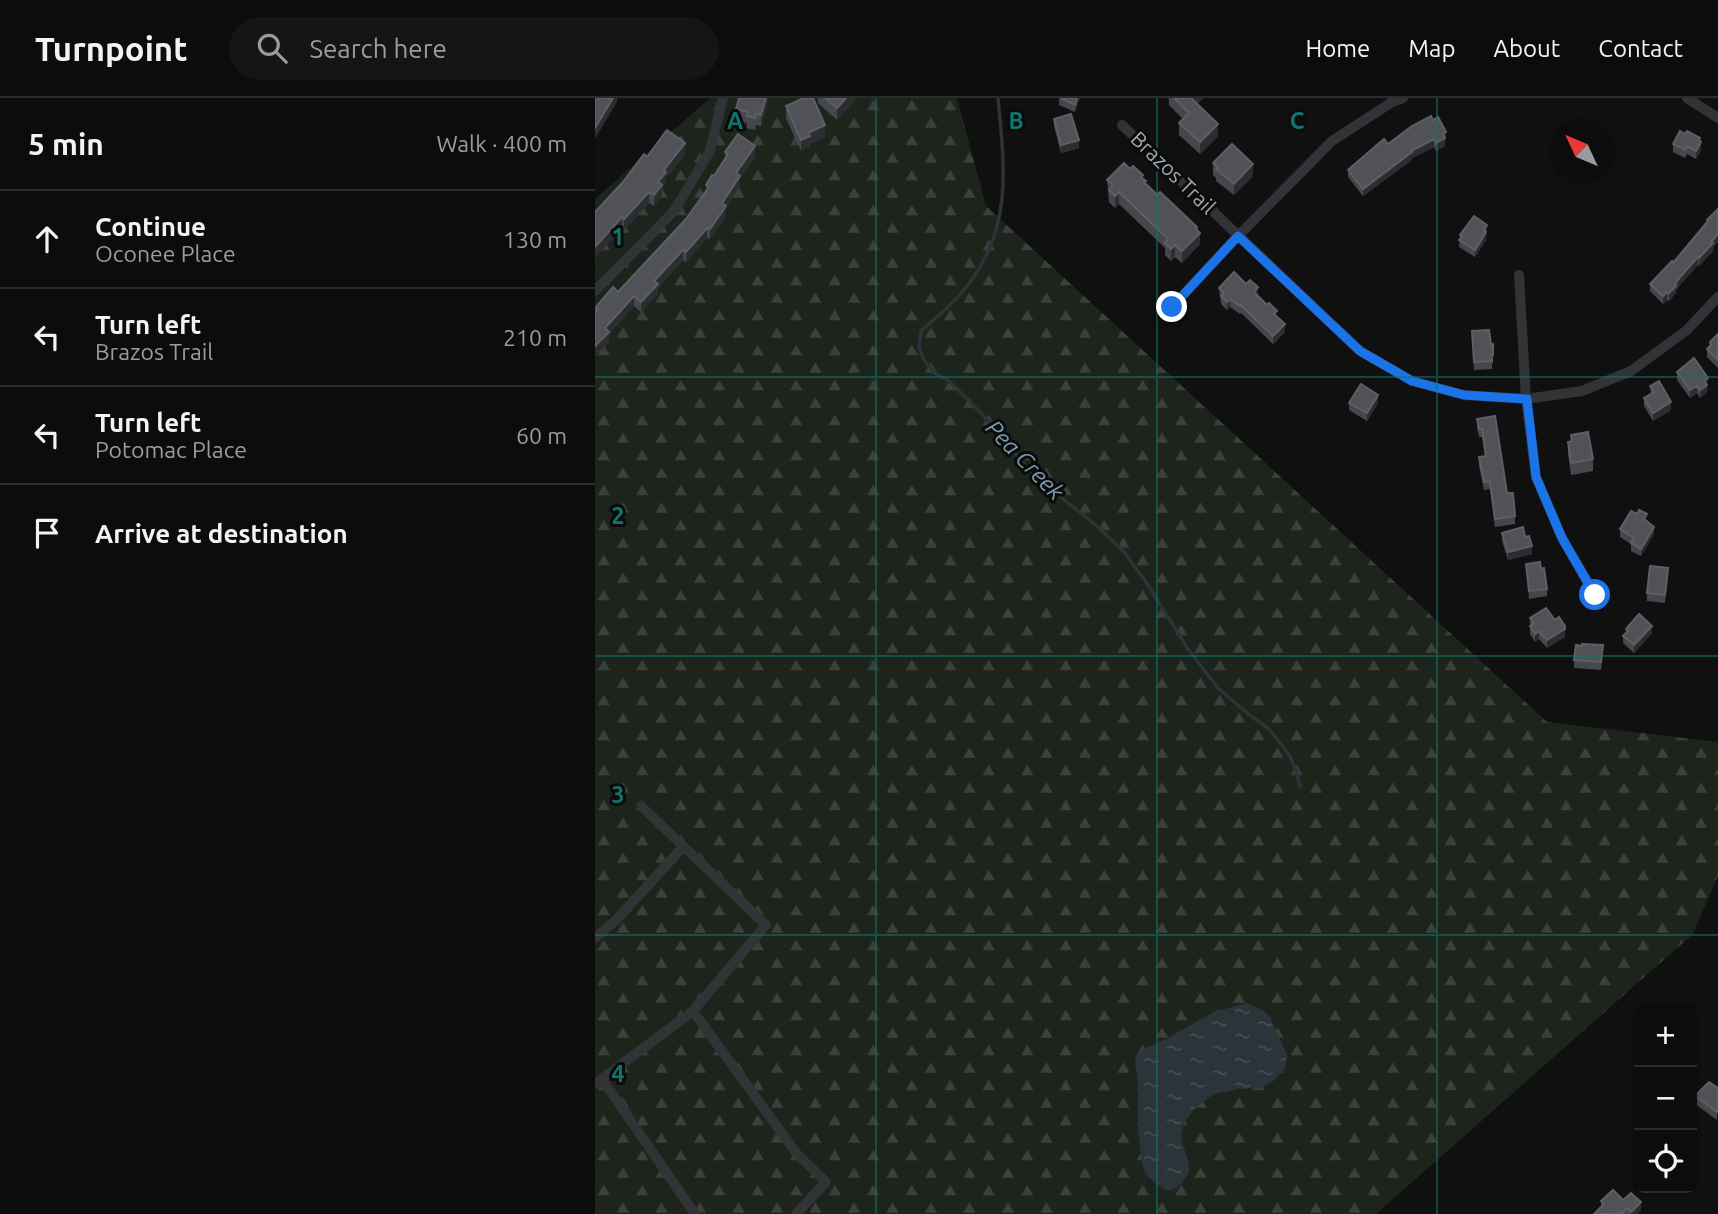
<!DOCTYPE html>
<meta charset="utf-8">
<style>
body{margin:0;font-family:Ubuntu,sans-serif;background:#151516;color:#f1f3f6}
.controls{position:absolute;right:21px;bottom:21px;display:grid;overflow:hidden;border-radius:10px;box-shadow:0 2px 5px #0004}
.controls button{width:63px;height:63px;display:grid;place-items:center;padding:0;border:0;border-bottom:2px solid #2c2c2e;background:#0c0c0d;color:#f1f3f6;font:35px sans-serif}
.compass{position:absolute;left:955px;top:21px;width:63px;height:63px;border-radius:50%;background:#0c0c0d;box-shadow:0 2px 5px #0004;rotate:314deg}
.stop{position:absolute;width:21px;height:21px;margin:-16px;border:5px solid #1a73e8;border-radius:50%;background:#fff}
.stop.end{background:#1a73e8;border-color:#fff;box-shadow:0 2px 7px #0008}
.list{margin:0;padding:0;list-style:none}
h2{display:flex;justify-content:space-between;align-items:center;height:91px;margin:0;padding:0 28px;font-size:30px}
h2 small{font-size:23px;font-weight:400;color:#9a9b9d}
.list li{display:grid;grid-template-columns:46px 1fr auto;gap:21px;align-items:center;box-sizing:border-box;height:98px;padding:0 28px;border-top:2px solid #2c2c2e}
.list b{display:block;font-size:26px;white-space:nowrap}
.list p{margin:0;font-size:23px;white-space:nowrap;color:#9a9b9d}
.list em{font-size:23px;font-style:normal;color:#9a9b9d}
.icon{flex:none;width:38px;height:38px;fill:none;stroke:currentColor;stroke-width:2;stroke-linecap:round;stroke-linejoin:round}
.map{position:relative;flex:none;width:1123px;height:1116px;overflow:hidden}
header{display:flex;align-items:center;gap:42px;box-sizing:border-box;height:98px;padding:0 35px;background:#0c0c0d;border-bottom:2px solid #2c2c2e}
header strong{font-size:33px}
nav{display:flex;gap:38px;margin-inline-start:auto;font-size:24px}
.search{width:490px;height:63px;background:#151516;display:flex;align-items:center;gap:18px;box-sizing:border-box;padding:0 24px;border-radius:38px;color:#9a9b9d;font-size:26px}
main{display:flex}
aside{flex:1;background:#0c0c0d}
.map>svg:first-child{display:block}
.forest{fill:url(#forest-firs)}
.water{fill:url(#water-ripples)}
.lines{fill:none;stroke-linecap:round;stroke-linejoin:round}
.stream{stroke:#2a3439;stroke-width:3.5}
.minor{stroke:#313336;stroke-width:10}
.wall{fill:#46474c}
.shaded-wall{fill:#2c2d30}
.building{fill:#505257;stroke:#5c6065;stroke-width:2}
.route{stroke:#1a73e8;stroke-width:9}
.grid{fill:none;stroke:#0f766e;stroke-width:2;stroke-opacity:0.55}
.labels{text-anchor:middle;stroke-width:6;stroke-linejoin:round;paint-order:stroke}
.street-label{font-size:21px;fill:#a1a9b1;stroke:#0b0b0c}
.water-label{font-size:23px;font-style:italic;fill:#799dac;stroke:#0b0b0c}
.grid-label{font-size:23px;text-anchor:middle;font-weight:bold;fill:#0f766e;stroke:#0b0b0c;stroke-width:6;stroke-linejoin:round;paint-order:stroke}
</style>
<header>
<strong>Turnpoint</strong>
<div class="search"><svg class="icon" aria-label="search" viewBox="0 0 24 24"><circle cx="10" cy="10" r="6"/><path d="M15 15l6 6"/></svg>Search here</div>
<nav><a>Home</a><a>Map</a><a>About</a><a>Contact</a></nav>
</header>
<main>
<aside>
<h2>5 min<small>Walk · 400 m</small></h2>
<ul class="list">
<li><svg class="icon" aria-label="ahead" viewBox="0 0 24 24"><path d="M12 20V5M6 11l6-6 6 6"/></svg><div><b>Continue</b><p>Oconee Place</p></div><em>130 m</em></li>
<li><svg class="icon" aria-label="left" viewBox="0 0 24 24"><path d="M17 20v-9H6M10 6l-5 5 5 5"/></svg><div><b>Turn left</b><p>Brazos Trail</p></div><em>210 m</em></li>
<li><svg class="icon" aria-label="left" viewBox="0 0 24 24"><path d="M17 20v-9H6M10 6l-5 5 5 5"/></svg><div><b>Turn left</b><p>Potomac Place</p></div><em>60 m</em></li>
<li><svg class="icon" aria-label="arrive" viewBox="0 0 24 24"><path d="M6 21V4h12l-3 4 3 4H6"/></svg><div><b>Arrive at destination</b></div></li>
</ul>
</aside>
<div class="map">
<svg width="1123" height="1116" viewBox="0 0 1123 1116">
<defs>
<pattern id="forest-firs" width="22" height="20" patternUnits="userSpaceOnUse" patternTransform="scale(1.75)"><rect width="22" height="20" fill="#1c241c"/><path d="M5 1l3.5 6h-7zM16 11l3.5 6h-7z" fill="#3a413b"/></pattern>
<pattern id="water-ripples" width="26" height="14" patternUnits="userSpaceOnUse" patternTransform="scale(1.75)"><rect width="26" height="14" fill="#2a3439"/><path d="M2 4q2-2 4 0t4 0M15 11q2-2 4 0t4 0" fill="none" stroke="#464f53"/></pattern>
</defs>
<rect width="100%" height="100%" fill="#101011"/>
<!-- forest -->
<path class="forest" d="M115,0H362L391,108L952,624L1123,644V777L1098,836L781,1116H0V101Z"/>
<!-- water -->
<path class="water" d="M652,905L667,912L675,919L692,957L690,971L677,984L666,990L644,991L619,996L600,1010L589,1025L586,1036L587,1044L594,1065V1075L584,1088L577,1092H570L552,1078L547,1066L543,1031V986L540,962L542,956L549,951L573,940L622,912L630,911Z"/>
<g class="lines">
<!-- stream -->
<path class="stream" d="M403,0C409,65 418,126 376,183C362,202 344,217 326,233L324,250L329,262L339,275L354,283L387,316L439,378L501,427L529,454L549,481L593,551L623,590L652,615L675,632L695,658L701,673L705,689"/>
<!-- minor -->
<path class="minor" d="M1092,0L1123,20
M527,27L765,253L817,283L869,297L931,301L987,293L1036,273L1092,232L1123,199
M924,177L931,301L941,379L967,440L1000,497
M0,193L79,113L115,53L128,0
M577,209L643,138L737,43L797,4L808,0
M0,840L22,821L88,749
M98,913L202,1056L231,1084L201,1116
M7,981L100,1116
M0,986L98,913L171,827L46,708"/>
</g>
<!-- wall -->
<path class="wall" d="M173,0L166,28L161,27L160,32L152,30V25L141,23V11Z
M223,0H261V1L242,22L223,5Z
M464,0H485L480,14L464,7Z
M573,0H608L602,6L623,38L605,56L584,37V25L588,21L574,7V2Z
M191,8L230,39L215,46V49L206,53L191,20Z
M459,21L484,50L466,55L459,28Z
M817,28L851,42H850V48L841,53L839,49L817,60V62L768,98L753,79V72L793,46Z
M1105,43L1106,52L1101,61L1092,56L1090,60L1078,54V46Z
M130,54L160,58L145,80V88L131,109V118L115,141L112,140L91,164L88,162L63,190V196L46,214L39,208L14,236V244L0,258V210L23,194L91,121L111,94V87L119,78L130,61Z
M90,56L71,80V85L67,90V98L59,108L54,105L29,132L27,130L0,160V114L52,59Z
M618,65L658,78L639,97L621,83V80L618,77Z
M535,71L548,80L551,85L602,132L605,146L587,165L580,159L576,163L570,157V150L524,106L520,110L514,104L512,82Z
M1123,111L1118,153L1104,168L1103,167L1085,187L1081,192V195L1074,203L1072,202L1068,206L1055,193V186L1078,165L1112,124V122Z
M892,135L891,137V142L880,159L864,149L865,137Z
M624,190L663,197V198L682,218L690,234L678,246L646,215L645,216L635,209L632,212L626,206Z
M877,233L896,247L898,246V265H897V271L879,272Z
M1123,236V270L1112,259V251L1115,248V244Z
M1082,274L1113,287L1112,288V294L1105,300L1102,295L1095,300L1082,282Z
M1055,288L1076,312L1058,323L1049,308V300L1056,296Z
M754,305H783L772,323L754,312Z
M900,318L912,395L920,418V426L900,429L895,391L889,392L884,367V359L890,358L887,339H884L882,329V321Z
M976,337L998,361V373L976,377L973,356V344L976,343Z
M1052,422L1059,436L1046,458L1036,453V446L1025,439V431Z
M907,435L930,439L937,456L913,462L907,443Z
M931,466L946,471L952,491V498L934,501Z
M1073,478L1070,505L1052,503V495Z
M935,520L970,539L952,550L944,541L940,544L935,536Z
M1037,523L1057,535L1039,555L1028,545V538L1031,534V531L1037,525Z
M1008,554L1006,572L979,570V562Z
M1123,990L1122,1022L1100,1006V998Z
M1028,1102L1046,1112L1042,1116H999L1006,1109V1103Z"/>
<!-- shaded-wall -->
<path class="shaded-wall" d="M18,0H22V4L0,41V30Z
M171,0H173V3L166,28V17Z
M251,0H261V1L242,22V10Z
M482,0H485L480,14V7Z
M596,0H608L596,12Z
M623,26V38L605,56V44Z
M230,27V39L215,46V49L206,53V42L213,35Z
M851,34L850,48L841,53V45L848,36Z
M1105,40L1106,52L1101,61V53Z
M839,41V49L817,60V62L768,98V91L816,53Z
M484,42V50L466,55V47Z
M90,45V56L71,80V85L67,90V98L59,108V97L63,84L69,72Z
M160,48V58L145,80V88L131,109V118L115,141V131L141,75Z
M658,66V78L639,97V86Z
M54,94V105L29,132V121Z
M524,94V106L520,110V98Z
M27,119V130L0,160V149Z
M892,127L891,142L880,159V152Z
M602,129V137L605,135V146L587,165V153Z
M112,130V140L91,164V154Z
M1123,136V144L1118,150V153L1104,168V160L1116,144Z
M580,147V159L576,163V151Z
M88,152V162L63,190V196L46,214V204L59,183Z
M1103,159V167L1085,187L1081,192V195L1074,203V195L1080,186Z
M663,189V197L659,202V194Z
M1072,194V202L1068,206V198Z
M39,198V208L14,236V244L0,258V248L10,230Z
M635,201V209L632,212V204Z
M690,226V234L678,246V238Z
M1113,280L1112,294L1105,300V292L1109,283Z
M1102,288V295L1095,300V292Z
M783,297V305L772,323V315Z
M1076,304V312L1058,323V315Z
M1059,429V436L1046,458V451Z
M937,448V456L913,462V454Z
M1057,528V535L1039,555V547Z
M970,531V539L952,550V542Z
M944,533V541L940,544V536Z
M1046,1104V1112L1042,1116H1036V1114Z"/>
<!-- building -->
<path class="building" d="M0,0H18L0,30Z
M144,0H171L166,17L161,15L160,20L152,18L153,14L141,11Z
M209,0H218L230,27L213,35L215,38L206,42L191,8Z
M230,0H251L242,10Z
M466,0H482L480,7Z
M579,0H596L623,26L605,44L584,25L594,15Z
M476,16L484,42L466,47L459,21Z
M836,18L838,22L843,19L851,34L848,36L850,40L841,45L839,41L816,53L817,54L768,91L753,72L789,41L793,46L817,28Z
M72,32L90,45L69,72L71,74L63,84L67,87L59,97L54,94L29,121L27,119L0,149V114L28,84L49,56L52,59Z
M1085,33L1090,36L1092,33L1105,40L1104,42L1106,44L1101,53L1092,48L1090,52L1078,46Z
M143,36L160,48L141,75L145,78L127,105L131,108L115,131L112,130L91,154L88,152L59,183L63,186L46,204L39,198L10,230L14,234L0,248V214L3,212L0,210L18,189L23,194L91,121L114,89L111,87L117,77L119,78L133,56L130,54Z
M637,46L658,66L639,86L621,71L623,70L618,65Z
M529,65L535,71L538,68L548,77L546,79L551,83L549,84L562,97L565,94L602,129L601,131L605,135L587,153L580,147L576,151L570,145L573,141L524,94L520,98L514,92L518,87L512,82Z
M1123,111V136L1116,144L1118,145L1104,160L1103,159L1085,179L1080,186L1081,188L1074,195L1072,194L1068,198L1055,186L1077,163L1078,165L1113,123L1112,122Z
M879,118L892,127L889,132L891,134L880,152L864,142L867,138L865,137Z
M639,174L651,186L655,182L663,189L659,194L672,207L674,205L682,213L679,216L690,226L678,238L646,207L645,208L635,201L632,204L626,198L629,195L624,190Z
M894,232L896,247L898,246V257H896L897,263L879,264L877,233Z
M1123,236V262L1112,251L1116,247L1115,244Z
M1099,260L1113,280L1109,283L1112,287L1105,292L1102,288L1095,292L1082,274Z
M1064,283L1076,304L1058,315L1049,300L1059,294L1055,288Z
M766,286L783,297L772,315L754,305Z
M900,318L912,395H918L920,418L900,421L895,383L889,384L884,359L891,358L887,331H884L882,321Z
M993,334L998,361L976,365L973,344L977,343L976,337Z
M1044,412L1052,416L1049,421L1059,429L1046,451L1036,445L1039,440L1025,431L1036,413L1042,416Z
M928,429L930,439L934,438L937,448L913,454L907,435Z
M945,464L946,471L949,470L952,491L934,493L931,466Z
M1055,468L1073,470L1070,497L1052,495Z
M951,510L960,522L964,519L970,528V531L952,542L944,533L940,536L935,528L939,525L935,520Z
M1044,516L1057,528L1039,547L1028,538L1033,533L1031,531Z
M987,546L1008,547L1006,564L979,562L981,547L987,548Z
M1114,984L1123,990V1013L1122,1014L1100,998Z
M1018,1092L1028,1102L1036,1095L1046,1104L1036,1114L1032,1110L1026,1116H999L1009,1106L1006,1103Z"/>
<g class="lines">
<!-- route -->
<path class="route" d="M577,209L643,138L765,253L817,283L869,297L932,301L941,379L967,440L1000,497"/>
</g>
<!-- grid -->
<path class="grid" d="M281,0V1116M562,0V1116M842,0V1116M0,279H1123M0,558H1123M0,837H1123"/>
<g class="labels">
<!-- street labels -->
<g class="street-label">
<text transform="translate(578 75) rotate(44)" y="7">Brazos Trail</text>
</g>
<!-- water labels -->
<g class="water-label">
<text transform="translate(430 362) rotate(46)" y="8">Pea Creek</text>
</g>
</g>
<g class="grid-label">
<text x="140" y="31">A</text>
<text x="421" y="31">B</text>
<text x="702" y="31">C</text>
<text x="23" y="147">1</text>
<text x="23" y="426">2</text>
<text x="23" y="705">3</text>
<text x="23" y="984">4</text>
</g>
</svg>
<div class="controls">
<button>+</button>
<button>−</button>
<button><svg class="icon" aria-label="locate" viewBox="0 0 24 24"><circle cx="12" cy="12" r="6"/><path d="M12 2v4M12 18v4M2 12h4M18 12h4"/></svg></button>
</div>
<svg class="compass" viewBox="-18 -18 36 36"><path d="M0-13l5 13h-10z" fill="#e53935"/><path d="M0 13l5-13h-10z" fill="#9a9b9d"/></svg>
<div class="stop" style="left:1000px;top:497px"></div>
<div class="stop end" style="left:577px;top:209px"></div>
</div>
</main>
